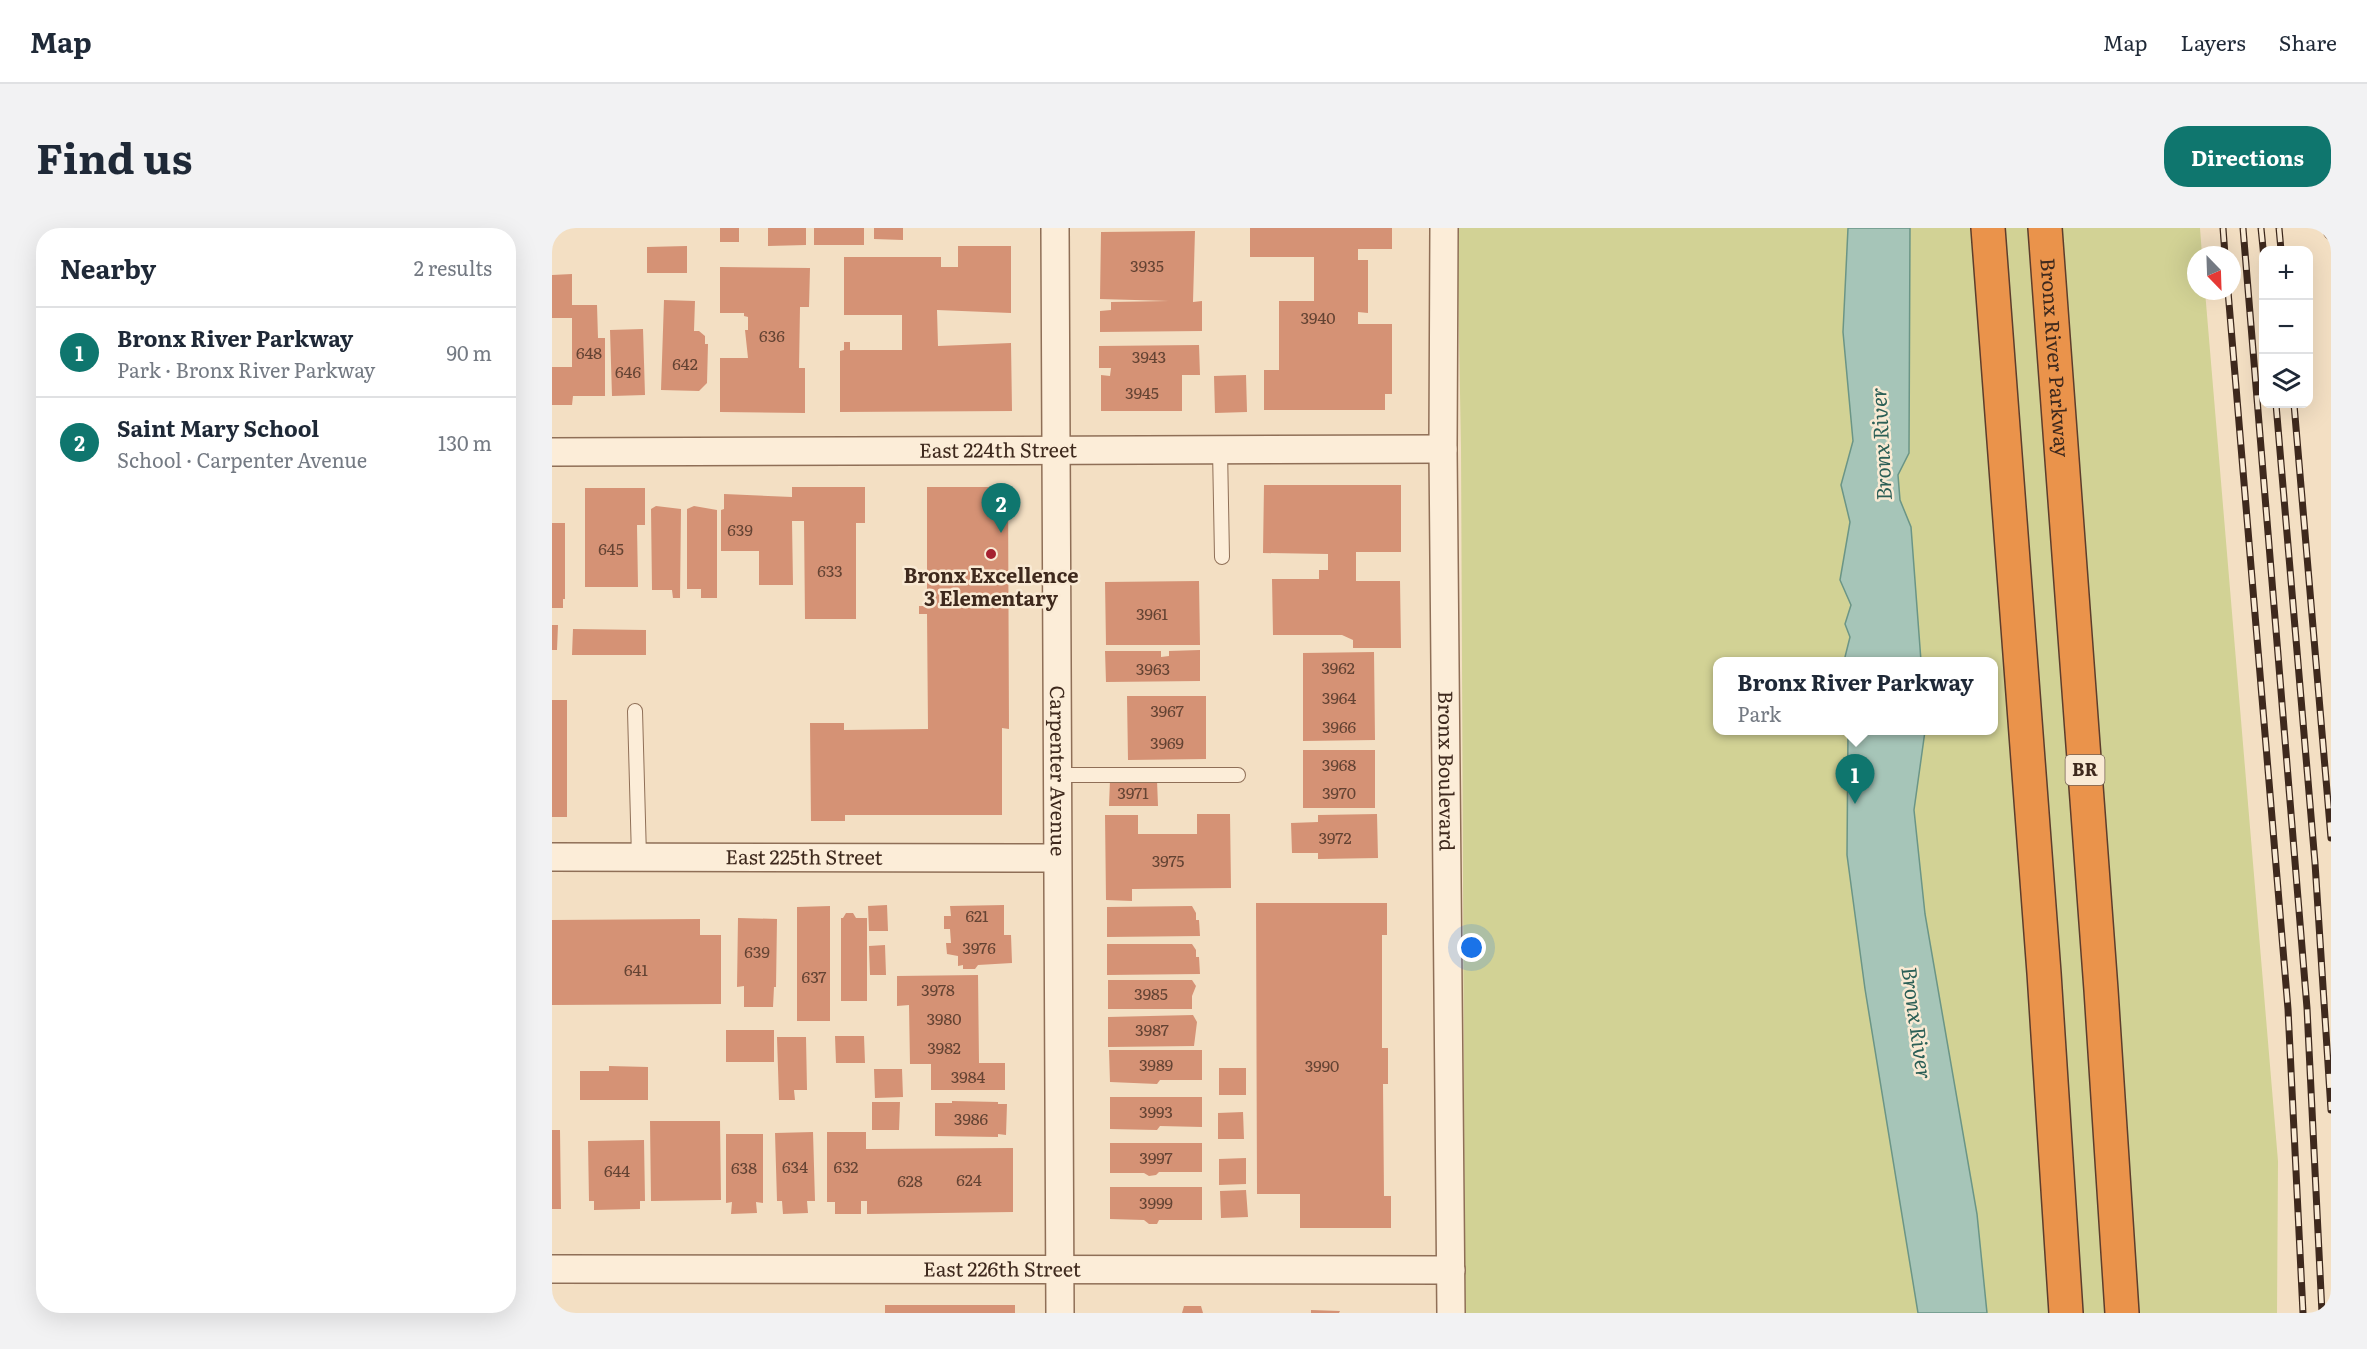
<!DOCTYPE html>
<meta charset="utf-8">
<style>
body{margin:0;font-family:Literata,serif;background:#f2f2f3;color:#1f2937}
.controls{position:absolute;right:18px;top:18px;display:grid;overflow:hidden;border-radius:12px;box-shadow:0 6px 24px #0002}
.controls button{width:54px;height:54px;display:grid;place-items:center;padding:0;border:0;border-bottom:2px solid #e0e1e3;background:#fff;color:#1f2937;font:30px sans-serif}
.compass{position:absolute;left:1635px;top:18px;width:54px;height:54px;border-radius:50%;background:#fff;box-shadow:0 6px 24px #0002;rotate:157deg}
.you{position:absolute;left:920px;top:720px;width:21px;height:21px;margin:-15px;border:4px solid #fff;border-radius:50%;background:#1a73e8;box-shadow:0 0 0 9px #1a73e833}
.badge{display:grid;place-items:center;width:39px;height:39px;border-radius:50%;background:#0f766e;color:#fff;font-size:20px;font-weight:700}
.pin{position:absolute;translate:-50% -50px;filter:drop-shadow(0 2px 3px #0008)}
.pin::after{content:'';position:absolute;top:32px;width:21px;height:18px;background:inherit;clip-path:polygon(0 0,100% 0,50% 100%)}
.popup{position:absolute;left:1161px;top:429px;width:285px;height:78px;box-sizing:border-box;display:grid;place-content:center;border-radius:12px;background:#fff;filter:drop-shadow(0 2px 4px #0005);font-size:20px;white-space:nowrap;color:#747a83}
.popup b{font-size:22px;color:#1f2937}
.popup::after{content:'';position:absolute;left:50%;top:100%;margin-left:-12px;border:12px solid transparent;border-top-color:#fff}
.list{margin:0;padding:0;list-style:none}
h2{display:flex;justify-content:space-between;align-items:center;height:78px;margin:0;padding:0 24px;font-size:26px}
h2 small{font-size:20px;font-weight:400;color:#747a83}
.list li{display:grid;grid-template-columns:39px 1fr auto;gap:18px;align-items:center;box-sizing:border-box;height:90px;padding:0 24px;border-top:2px solid #e0e1e3}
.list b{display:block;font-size:22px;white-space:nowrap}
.list p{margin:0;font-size:20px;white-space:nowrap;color:#747a83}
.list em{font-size:20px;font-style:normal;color:#747a83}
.icon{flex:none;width:33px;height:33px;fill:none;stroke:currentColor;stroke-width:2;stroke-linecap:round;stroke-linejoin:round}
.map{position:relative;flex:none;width:1779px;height:1085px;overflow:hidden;border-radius:24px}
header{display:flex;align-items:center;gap:36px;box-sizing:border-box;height:84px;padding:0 30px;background:#fff;border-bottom:2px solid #e0e1e3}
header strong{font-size:28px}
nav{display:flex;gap:33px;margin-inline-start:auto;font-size:21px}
.intro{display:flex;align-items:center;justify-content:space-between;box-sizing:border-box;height:144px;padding:0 36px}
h1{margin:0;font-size:42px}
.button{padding:15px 27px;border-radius:24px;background:#0f766e;color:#fff;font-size:21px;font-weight:700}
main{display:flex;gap:36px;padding:0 36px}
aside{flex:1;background:#fff;border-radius:24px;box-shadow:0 6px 24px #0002}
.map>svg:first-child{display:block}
.green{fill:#d2d295;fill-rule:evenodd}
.water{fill:#a6c5b8;stroke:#6b9586;stroke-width:1.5}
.building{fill:#d59275}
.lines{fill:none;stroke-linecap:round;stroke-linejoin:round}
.service-casing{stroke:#8f6f57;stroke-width:16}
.minor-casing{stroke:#8f6f57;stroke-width:30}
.motorway-casing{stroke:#5d3d2c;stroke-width:36}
.service{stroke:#fcedd8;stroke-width:14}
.minor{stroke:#fcedd8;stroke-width:27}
.motorway{stroke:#ea934b;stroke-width:33}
.rail-casing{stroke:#3e291d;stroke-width:7}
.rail{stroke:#f9ead4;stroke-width:4.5;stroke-dasharray:14;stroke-linecap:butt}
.poi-dot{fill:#a52130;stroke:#f9ead4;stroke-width:2}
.labels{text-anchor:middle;stroke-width:5;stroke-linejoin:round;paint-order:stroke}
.number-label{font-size:16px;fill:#644333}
.shield{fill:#f9ead4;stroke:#766354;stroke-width:1.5}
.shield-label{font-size:18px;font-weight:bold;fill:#3e291d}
.street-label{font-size:20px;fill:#3e291d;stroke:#f9ead4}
.poi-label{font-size:20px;font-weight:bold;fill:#3e291d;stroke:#f9ead4}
.water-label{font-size:21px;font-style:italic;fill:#2b5f56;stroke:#f9ead4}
</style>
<header>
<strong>Map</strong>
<nav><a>Map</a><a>Layers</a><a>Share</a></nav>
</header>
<div class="intro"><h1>Find us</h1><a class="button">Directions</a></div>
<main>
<aside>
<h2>Nearby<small>2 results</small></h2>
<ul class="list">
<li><span class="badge">1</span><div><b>Bronx River Parkway</b><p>Park · Bronx River Parkway</p></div><em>90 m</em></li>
<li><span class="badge">2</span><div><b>Saint Mary School</b><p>School · Carpenter Avenue</p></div><em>130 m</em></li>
</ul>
</aside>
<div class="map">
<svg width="1779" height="1085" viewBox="0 0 1779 1085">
<rect width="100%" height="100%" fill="#f3dfc3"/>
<!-- green -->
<path class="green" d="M905,0H1648L1650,27H1644V63H1653L1726,933L1725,1085H913L909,219ZM1165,434H1441V502H1165Z"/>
<!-- water -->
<path class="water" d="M1296,0H1358L1357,225L1346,247L1348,272L1359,299L1369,433H1292L1298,409L1293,396L1299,377L1288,352L1298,294L1289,257L1301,213L1291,104Z
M1296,503H1373L1362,582L1373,686L1425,986L1435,1085H1366L1313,761L1295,627Z"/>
<!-- building -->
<path class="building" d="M168,0H187V14H168Z
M216,0H254V17L216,18Z
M262,0H312V17H262Z
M322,0H351V12L322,11Z
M698,0H840V21H806V32H816V85L806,84V96H840V166H833V182H712V142H727V73H762V29H698Z
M643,3L641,74L650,73V103L548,104V83L559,82V74L617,73L548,71L549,4Z
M135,18V45H95V19Z
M406,18H459V85L385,82L386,118L459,115L460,183L288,184V123L292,122V114H298V122H350V87H292V29H389V39H406Z
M168,39L258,40L257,79H248L247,140H253V185L168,184V130H196L193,102H196V89L192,88V85H168Z
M20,46V77H45L46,110H53V168H21L20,177H0V139H20V90H0V47Z
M112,72L143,73L142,103H147L153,108V116H156L155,155L147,163L109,162Z
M91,101L93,167L60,168L58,102Z
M647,117L648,147H630V183H549V147L558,148L559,140H547V118Z
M694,147L695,184L663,185L662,148Z
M712,257H849V324H804V353H848L849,420H801V412L790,407H721L720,351H767V342H776V326L711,325Z
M240,259H313V295H304V391H253L252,293H240L241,357H207V323H169V282L172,281V266L240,269Z
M375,259H456L457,501L450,500V587H293V593H259L258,495H292V502L376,501L375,386H367V378H375Z
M33,260H93V297H85L86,359H33Z
M104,278L129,281L128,370H121L120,362H100L99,281Z
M142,278L165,282V370H149V361H135V281Z
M0,295H13V371H11V380H0Z
M647,353L648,417H554L553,354Z
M0,397H6L5,422H0Z
M21,401L94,402V427H20Z
M648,422V453L554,454L553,423H609V429L617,428V423Z
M822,424L823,512L751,513V425Z
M575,468H654V531L576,532Z
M0,472H15V589H0Z
M751,522H823V580H751Z
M558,552H605L606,578H557Z
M645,586H678L679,660L580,661V673L554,672L553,587H586V606H645Z
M825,586L826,630L766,631V625H740L739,595L766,594V587Z
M704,675H835V707H830V820H836V856H831L832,968H839V1000H748V966H705Z
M335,677L336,703H317L316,678Z
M452,677V707H459L460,735L426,737L423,741H411V737L406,738V728L395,726L394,715H399L398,701H392V688H399L398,678Z
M278,678V793H245V679Z
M640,678L644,685V692H647L648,708L555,709V679Z
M294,685H301L304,690H315V773H289V690H291Z
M186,690L225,691L224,759H222L221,779H192V758L185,759Z
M148,691V707H169V776L0,777V692Z
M555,716H640L644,722V729H647L648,746L555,747Z
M333,717L334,747H318L317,718Z
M426,747L427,835H453V862H379V836H358L357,777L345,778V748Z
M556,752H640L644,758L640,768V781H556Z
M641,787L645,794L642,818L556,819V789Z
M174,802H222V834H174Z
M283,808H312L313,835H284Z
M225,809H254L255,862H242L243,872H227Z
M557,822H650V852H608L605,856L558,854Z
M57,838L96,839V872H28V843H57Z
M667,840H694V867H667Z
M322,841H350L351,869L323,870Z
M558,869H650V899L608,898L605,902L558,901Z
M400,873L446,874V876H455L454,907L446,906V909L383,908V875H400Z
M320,874H348L347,902H320Z
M691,884L692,911H666V885Z
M98,893H168L169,972L99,973Z
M0,902H8L9,981H0Z
M261,904L263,973H255L256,985L231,986L230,973H225L223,905Z
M275,904H314V921L461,920V984L315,986V973H309V986H283V974H275Z
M174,906H211V975L204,974L205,985L179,986L180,974L174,975Z
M92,912L93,973H88V981L42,982V973H37L36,913Z
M558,915H650V944H607L604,947L597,948L592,945H558Z
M694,930V956L667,957V931Z
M558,959H650V992H607L605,996H597L592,992L558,991Z
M694,962L696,989L669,990L668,963Z
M333,1077H463V1085H333Z
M632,1078H649L651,1085H630Z
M759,1082L788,1083L787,1085H759Z"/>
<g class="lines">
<!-- service casing -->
<g class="service-casing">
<path id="service" d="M1779,0V4
M668,221L670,329
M83,483L87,629
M505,547H686"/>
</g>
<!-- minor casing -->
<g class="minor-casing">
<g id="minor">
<path id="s1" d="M503,0L508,1085"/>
<path id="s2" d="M892,0L891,221L899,1085"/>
<path id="s3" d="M0,224L891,221"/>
<path id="s4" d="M0,629L505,630"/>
<path id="s5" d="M0,1041L899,1042"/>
</g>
</g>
<!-- motorway casing -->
<g class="motorway-casing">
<g id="motorway">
<path d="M1436,0L1492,745L1514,1085"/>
<path id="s6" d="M1493,0L1549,762L1570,1085"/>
</g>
</g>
<!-- service -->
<use href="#service" class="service"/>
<!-- minor -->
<use href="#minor" class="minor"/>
<!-- motorway -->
<use href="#motorway" class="motorway"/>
<!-- rail casing -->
<g class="rail-casing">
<path id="rail" d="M1671,0L1673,27
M1691,0L1755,780L1770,1085
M1709,0L1712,30
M1727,0L1729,22
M1676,63L1736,781L1751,1085
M1724,176L1763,635L1779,882
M1742,176L1779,610"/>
</g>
<!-- rail -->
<use href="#rail" class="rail"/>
</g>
<!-- markers -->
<circle class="poi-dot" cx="439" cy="326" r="6"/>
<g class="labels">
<!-- number labels -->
<g class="number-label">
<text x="595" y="44">3935</text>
<text x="766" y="96">3940</text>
<text x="220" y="114">636</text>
<text x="37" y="131">648</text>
<text x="597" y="135">3943</text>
<text x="133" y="142">642</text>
<text x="76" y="150">646</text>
<text x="590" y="171">3945</text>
<text x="188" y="308">639</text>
<text x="59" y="327">645</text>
<text x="278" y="349">633</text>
<text x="600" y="392">3961</text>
<text x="786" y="446">3962</text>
<text x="601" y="447">3963</text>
<text x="787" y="476">3964</text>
<text x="615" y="489">3967</text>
<text x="787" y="505">3966</text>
<text x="615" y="521">3969</text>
<text x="787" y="543">3968</text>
<text x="581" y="571">3971</text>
<text x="787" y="571">3970</text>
<text x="783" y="616">3972</text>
<text x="616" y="639">3975</text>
<text x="425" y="694">621</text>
<text x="427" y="726">3976</text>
<text x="205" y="730">639</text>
<text x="84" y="748">641</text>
<text x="262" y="755">637</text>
<text x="386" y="768">3978</text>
<text x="599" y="772">3985</text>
<text x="392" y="797">3980</text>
<text x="600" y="808">3987</text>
<text x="392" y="826">3982</text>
<text x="604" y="843">3989</text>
<text x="770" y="844">3990</text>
<text x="416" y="855">3984</text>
<text x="604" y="890">3993</text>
<text x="419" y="897">3986</text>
<text x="604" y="936">3997</text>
<text x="243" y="945">634</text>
<text x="294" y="945">632</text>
<text x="192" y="946">638</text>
<text x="65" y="949">644</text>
<text x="417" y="958">624</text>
<text x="358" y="959">628</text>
<text x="604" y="981">3999</text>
</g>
<!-- shield labels -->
<rect class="shield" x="1513.5" y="527" width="39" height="30" rx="4.5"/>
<g class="shield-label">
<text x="1533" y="548">BR</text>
</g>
<!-- street labels -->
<g class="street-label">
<text dy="7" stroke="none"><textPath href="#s6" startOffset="130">Bronx River Parkway</textPath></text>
<text dy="7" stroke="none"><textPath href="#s3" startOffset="446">East 224th Street</textPath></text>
<text dy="7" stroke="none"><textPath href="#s1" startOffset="543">Carpenter Avenue</textPath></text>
<text dy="7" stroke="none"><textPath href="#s2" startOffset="543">Bronx Boulevard</textPath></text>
<text dy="7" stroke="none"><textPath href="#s4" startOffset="252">East 225th Street</textPath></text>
<text dy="7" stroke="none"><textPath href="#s5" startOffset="450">East 226th Street</textPath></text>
</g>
<!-- poi labels -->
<g class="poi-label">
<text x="439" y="355">Bronx Excellence<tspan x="439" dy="23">3 Elementary</tspan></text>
</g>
<!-- water labels -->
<g class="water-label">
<text transform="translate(1330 216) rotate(-93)" y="7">Bronx River</text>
<text transform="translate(1364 795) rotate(82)" y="7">Bronx River</text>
</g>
</g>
</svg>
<div class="controls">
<button>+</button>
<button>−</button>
<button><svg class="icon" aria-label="layers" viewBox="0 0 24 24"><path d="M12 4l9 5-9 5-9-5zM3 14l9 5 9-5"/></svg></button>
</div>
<svg class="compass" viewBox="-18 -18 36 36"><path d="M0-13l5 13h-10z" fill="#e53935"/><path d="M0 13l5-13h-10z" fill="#747a83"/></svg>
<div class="you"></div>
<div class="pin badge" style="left:1303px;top:576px">1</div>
<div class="popup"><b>Bronx River Parkway</b>Park</div>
<div class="pin badge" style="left:449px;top:305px">2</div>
</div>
</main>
